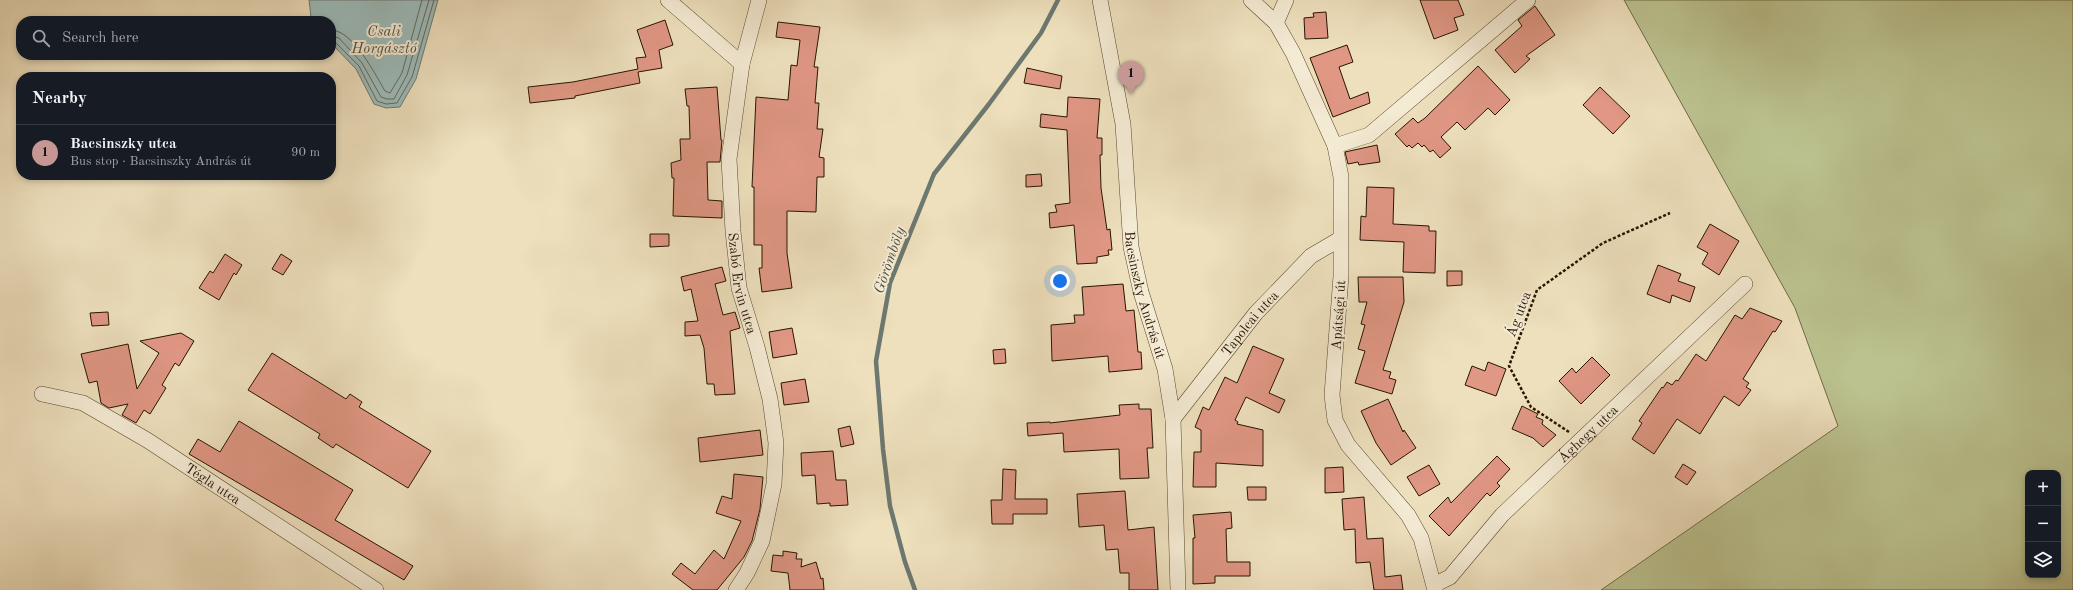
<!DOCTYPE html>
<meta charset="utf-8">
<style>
body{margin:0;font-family:"Old Standard TT",serif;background:#242831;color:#f1f3f6}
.controls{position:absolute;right:12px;bottom:12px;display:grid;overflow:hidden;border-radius:8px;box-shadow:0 2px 6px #0003}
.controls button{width:36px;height:36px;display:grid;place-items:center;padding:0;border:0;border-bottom:1px solid #363941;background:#171b24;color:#f1f3f6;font:20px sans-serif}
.you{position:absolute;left:1060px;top:281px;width:14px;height:14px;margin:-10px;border:3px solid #fff;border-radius:50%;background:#1a73e8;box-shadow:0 0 0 6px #1a73e833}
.badge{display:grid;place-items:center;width:26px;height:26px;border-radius:50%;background:#c59692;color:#111;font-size:13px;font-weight:700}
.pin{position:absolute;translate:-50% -33px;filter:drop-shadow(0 1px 2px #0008)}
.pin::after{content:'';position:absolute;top:21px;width:14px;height:12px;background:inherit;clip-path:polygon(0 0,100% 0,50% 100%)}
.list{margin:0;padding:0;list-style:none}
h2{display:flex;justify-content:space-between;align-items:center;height:52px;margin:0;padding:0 16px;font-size:17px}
h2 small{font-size:13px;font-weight:400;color:#9ea1a6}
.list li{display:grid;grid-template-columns:26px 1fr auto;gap:12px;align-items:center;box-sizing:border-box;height:56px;padding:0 16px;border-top:1px solid #363941}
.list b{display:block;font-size:15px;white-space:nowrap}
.list p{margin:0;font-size:13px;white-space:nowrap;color:#9ea1a6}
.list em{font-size:13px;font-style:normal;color:#9ea1a6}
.icon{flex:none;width:22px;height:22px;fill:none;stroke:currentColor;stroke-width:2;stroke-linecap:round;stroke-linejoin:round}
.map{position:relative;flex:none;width:2073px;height:590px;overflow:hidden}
.search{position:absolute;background:#171b24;box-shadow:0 2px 6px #0003;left:16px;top:16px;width:320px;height:44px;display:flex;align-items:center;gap:10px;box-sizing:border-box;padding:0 14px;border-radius:16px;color:#9ea1a6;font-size:15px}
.panel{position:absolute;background:#171b24;box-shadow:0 2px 6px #0003;left:16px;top:72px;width:320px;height:108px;border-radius:16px}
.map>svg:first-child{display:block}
.green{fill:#bbc28f;stroke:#716b48;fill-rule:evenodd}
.water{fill:#9cbbba;stroke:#6d7870}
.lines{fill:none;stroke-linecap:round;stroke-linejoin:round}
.shore{stroke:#62685d;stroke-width:1}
.stream{stroke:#6d7870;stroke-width:4.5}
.building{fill:#e09784;stroke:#271400}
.minor-casing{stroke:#59472f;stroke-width:16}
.path{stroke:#271400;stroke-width:2.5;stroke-dasharray:3 2;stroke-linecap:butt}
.minor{stroke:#f4ebd4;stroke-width:15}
.labels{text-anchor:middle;stroke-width:4;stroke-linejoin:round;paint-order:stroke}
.street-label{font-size:14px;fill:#271400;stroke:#f4ebd4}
.water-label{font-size:15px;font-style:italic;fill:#504e41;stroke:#f4ebd4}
</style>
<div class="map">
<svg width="2073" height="590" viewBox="0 0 2073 590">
<rect width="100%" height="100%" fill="#eee0bd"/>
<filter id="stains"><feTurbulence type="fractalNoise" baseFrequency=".005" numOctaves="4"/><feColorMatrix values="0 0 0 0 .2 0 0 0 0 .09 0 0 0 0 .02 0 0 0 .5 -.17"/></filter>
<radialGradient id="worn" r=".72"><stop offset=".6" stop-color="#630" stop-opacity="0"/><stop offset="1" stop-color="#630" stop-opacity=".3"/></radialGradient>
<!-- green -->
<path class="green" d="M1624,0H2073V590H1601L1838,426L1795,308ZM2028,473H2058V575H2028Z"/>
<!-- water -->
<path class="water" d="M309,0H438L416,79L400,107L386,108L374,104L356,69L331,43V21H313L311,17Z"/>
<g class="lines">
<!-- shore -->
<path class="shore" d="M331,30C353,30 375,74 385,91L390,93L402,73L422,0
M331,36L339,38L362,63L381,97L387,99H394L407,75L429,0
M331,41L335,42L359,66L377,101L386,104L397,103L412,77L434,0"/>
<!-- stream -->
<path class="stream" d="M915,590L905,562L890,506L883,449L876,361L890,283L934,174L989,104L1041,33L1058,0"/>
</g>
<!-- building -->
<path class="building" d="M1420,0H1458L1464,15L1454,18L1458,30L1434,39Z
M1535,6L1555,35L1526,56L1530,59L1515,73L1495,50L1522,26L1518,20Z
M1326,12L1328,38L1305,39L1304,18L1314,17L1313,13Z
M665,20L673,45L659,50L662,68L638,72L640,83L575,96V98L530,103L528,87L573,82L638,69L636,58L646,57L637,30Z
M778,22L820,27L814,67H818L815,103H819L817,129H823L819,157L824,158V177H817L816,212L787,211V253L792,288L762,292L759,268H762V245H754V187H752L756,97L788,100L791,65L797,66L800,40L776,37Z
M1347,45L1353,62L1339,67L1350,99L1368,92L1370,103L1333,117L1310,58Z
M1478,66L1510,100L1495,115L1488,108L1465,130L1457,122L1441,137L1451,148L1440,158L1433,150L1430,152L1424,145L1422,147L1418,143L1412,148L1409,145L1407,147L1395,134L1413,118L1418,123L1425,118Z
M1027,68L1062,76L1060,89L1024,83Z
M717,87L721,140H722L720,162H707L708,200L722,201V218L673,216L674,178H672L671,163L681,160L680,139H690L689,106H687L685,89Z
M1600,87L1630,116L1613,134L1583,105Z
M1068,97L1100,99L1097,138H1102V155H1100L1101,188L1107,230L1110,229L1112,250H1108L1109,255L1097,257V263L1077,264L1074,225L1050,228L1049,213L1057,212L1055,205L1070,203L1067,130L1040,127L1041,114L1067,117Z
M1377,145L1380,162L1359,165L1358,162L1348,164L1345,152Z
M1041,174L1042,186L1026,187V175Z
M1367,187L1394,188L1393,224L1429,226V231H1436L1435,273L1403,272L1404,242L1360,240L1361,216L1366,217Z
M1710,224L1739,241L1719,275L1702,264L1708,253L1697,247Z
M650,234H669V246L650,247Z
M225,254L242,265L236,275L234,273L219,300L199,288L210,271L213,273Z
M281,254L292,261L283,275L272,269Z
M1658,265L1681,274L1678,281L1695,287L1690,302L1672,295L1670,303L1647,294Z
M722,267L726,281L715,284L723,315L735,312L740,328L730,331L735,394L715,395L714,384H707L704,348L700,335L685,336V322L698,321L691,289L684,291L681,277Z
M1447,271H1462V285L1447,286Z
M1358,277H1403L1404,302L1383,370L1391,372L1389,378L1396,380L1392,394L1355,383L1365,351L1358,349L1365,325L1361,324L1367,302H1359Z
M1123,284L1126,311L1134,310L1138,352H1141L1142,369L1109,372L1108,356L1052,361L1051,325L1075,323L1074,315H1084L1082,287Z
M1750,308L1782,321L1775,332L1773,331L1743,379L1749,383L1746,387L1751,390L1739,406L1724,396L1700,434L1677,419L1654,454L1632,439L1642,423L1639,421L1662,387L1663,388L1667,382L1672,385L1676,380L1678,381L1696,354L1706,361L1735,315L1742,319Z
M108,312L109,325L92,326L90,313Z
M792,328L797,354L773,358L769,332Z
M181,333L194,341L179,366L175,363L162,385L166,388L150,414L144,410L136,423L122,415L128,404L109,408L101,403L97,381L89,383L81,354L128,344L137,389L159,353L140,341Z
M1253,346L1284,359L1269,393L1285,400L1279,413L1246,397L1235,420L1238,422L1237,424L1263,430V466L1216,463V487H1193L1194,452H1201V430L1195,427L1203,407L1209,410L1225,377L1237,383Z
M1005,349L1006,363L994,364L993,350Z
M272,353L346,399L350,394L362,402L359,407L431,451L408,488L336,444L333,448L318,438L320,434L248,390Z
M1592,357L1610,375L1581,404L1559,381L1572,368L1576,373Z
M1488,362L1506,369L1496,396L1465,385L1472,366L1485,371Z
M805,379L809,402L784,405L781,383Z
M1388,399L1403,432L1404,430L1416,448L1391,465L1376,443L1361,411Z
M1139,404V409H1151L1153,448H1147L1149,478L1120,479L1119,449L1064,452L1063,433L1028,436L1027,423L1050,422V423L1120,415L1119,405Z
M1522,406L1538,414L1536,417L1543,420L1542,424L1556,435L1543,447L1533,438L1512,429Z
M239,421L353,490L335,520L413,566L404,580L189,454L198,439L220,452Z
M850,426L854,444L841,447L838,429Z
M760,430L763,455L700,462L698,438Z
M833,451L836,480H846L848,505L830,506V503L817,504L815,475L802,476L801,453Z
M1497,456L1510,469L1497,483L1500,486L1490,496L1487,493L1449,536L1429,516L1448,497L1451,503Z
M1683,464L1696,472L1687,485L1675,477Z
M1429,465L1440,484L1419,496L1407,477Z
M1343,467L1344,492L1325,493V468Z
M1003,469L1016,470L1015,499H1047V514H1013V524H992L991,500H1002Z
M734,474L763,477L760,509L752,541L744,557L717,590H693L672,574L681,563L695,574L714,550L724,559L741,521L716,513L722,496L732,499Z
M1247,487H1266V500H1248Z
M1125,491L1128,530L1154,527L1158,590H1129V573H1120L1118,549L1106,550L1104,525L1079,527L1077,494Z
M1364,497L1367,539L1383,538L1385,577L1401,575L1403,590H1374L1370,562L1356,563L1355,529L1344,530L1342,499Z
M1231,512L1232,528L1226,529L1227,562H1250V576H1215V583L1193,584V538H1195L1193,515Z
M783,551L797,553L796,559H802L801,567L816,562L821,579L823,578L824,590H790L788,573L771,571L773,555L783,556Z"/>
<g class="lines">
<!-- minor casing -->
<g class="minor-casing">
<g id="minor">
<path id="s1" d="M668,0L742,64L729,159L733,231L739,288L757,347L770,399L776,443L774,484L762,541L747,573L736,590"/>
<path id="s2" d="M1100,0L1123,124L1131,247L1141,292L1165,369L1173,419L1178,590"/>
<path d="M1251,0L1276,23L1293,53L1335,146L1341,177V276L1332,395L1335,420L1348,445L1408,515L1421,538L1435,590"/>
<path d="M1276,23L1286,0"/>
<path d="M742,64L759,0"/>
<path d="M1335,146L1369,135L1528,0"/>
<path id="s3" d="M42,394L83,403L147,440L376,590"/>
<path id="s4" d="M1173,419L1256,313L1311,256L1340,239"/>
<path id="s5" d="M1434,585L1450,577L1502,515L1745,284"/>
</g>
</g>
<!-- path -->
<path class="path" d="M1569,432L1531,407L1509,366L1537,290L1603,243L1670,213"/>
<!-- minor -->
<use href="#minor" class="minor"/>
</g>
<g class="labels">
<!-- street labels -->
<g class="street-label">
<text dy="5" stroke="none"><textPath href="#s1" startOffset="319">Szabó Ervin utca</textPath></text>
<text dy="5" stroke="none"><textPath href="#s2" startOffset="299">Bacsinszky András út</textPath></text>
<text transform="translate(1518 314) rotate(-69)" y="5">Ág utca</text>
<text transform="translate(1338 315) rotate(-86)" y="5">Apátsági út</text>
<text dy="5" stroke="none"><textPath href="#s4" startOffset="123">Tapolcai utca</textPath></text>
<text dy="5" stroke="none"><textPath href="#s5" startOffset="217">Ághegy utca</textPath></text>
<text dy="5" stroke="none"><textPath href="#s3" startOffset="195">Tégla utca</textPath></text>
</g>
<!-- water labels -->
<g class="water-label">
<text x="384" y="36">Csali<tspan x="384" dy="17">Horgásztó</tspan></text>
<text transform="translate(889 260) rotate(-71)" y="5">Görömböly</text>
</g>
</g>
<rect width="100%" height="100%" filter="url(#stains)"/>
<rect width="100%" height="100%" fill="url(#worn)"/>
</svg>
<div class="controls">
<button>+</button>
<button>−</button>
<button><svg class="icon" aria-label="layers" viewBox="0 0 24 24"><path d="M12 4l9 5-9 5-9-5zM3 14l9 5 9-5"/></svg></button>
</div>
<div class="you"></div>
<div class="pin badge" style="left:1131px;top:94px">1</div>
<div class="search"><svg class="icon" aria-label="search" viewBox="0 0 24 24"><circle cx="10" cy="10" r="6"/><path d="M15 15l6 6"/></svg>Search here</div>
<section class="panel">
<h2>Nearby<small></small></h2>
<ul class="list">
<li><span class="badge">1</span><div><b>Bacsinszky utca</b><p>Bus stop · Bacsinszky András út</p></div><em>90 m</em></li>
</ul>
</section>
</div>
